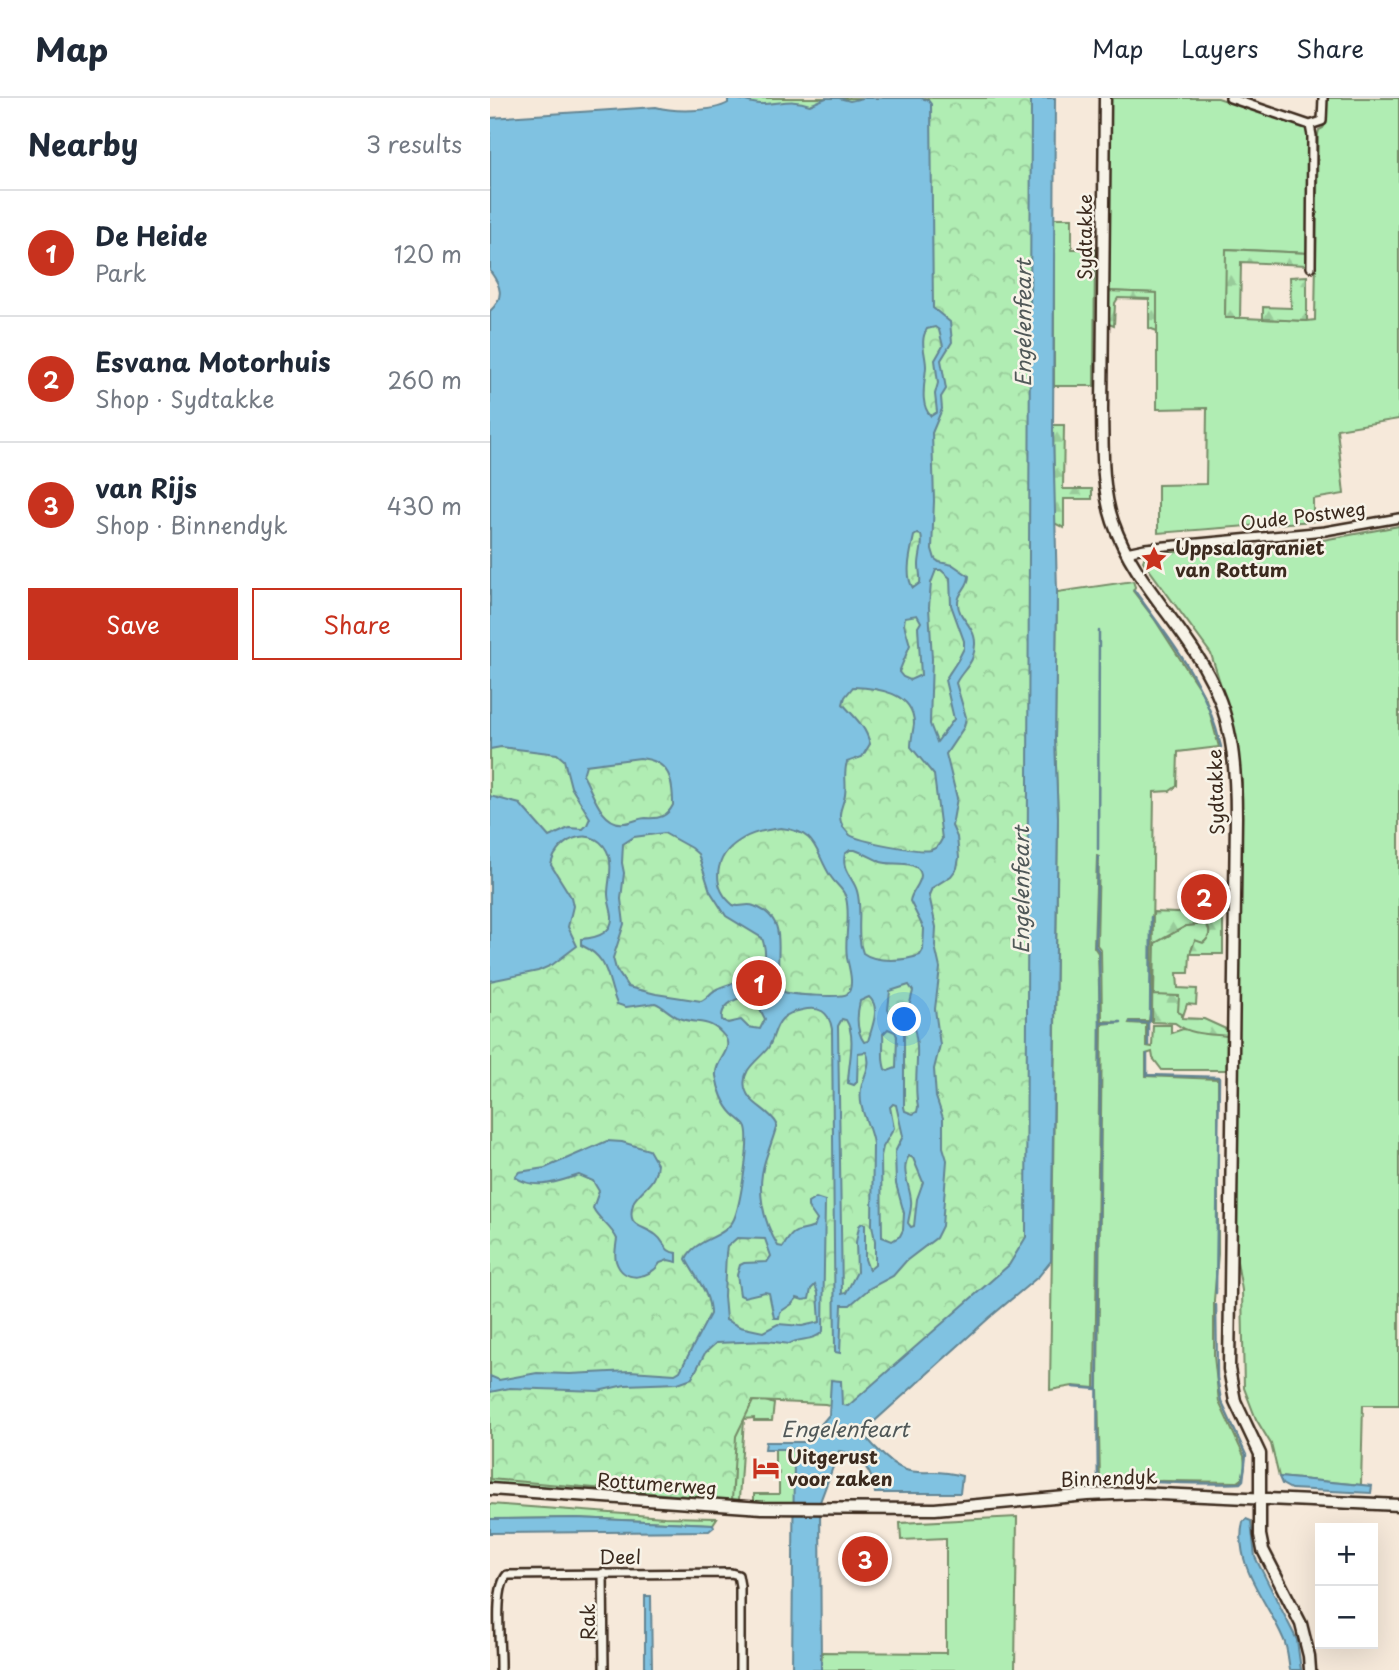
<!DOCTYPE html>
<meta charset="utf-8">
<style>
body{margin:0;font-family:"Playpen Sans",sans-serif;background:#f2f2f3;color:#1f2937}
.controls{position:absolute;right:21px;bottom:21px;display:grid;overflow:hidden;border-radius:0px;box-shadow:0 7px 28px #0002}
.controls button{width:63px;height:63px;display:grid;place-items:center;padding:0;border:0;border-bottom:2px solid #e0e1e3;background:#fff;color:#1f2937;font:35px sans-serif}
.you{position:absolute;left:415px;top:922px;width:24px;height:24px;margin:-18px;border:5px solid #fff;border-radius:50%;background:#1a73e8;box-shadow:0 0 0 10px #1a73e833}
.badge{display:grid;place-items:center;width:46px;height:46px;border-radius:50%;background:#c8321e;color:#fff;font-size:23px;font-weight:700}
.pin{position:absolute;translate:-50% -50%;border:4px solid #fff;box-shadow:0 2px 7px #0006}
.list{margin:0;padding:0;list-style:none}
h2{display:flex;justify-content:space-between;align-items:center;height:91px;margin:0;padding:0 28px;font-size:30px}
h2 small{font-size:23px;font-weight:400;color:#747a83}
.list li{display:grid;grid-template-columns:46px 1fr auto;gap:21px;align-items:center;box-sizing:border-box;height:126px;padding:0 28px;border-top:2px solid #e0e1e3}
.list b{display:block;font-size:26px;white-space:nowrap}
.list p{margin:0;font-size:23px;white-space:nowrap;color:#747a83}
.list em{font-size:23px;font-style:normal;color:#747a83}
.actions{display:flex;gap:14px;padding:21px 28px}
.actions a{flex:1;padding:16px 0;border:2px solid #c8321e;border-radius:0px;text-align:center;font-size:24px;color:#c8321e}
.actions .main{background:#c8321e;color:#fff}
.map{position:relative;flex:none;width:909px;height:1572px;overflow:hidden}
header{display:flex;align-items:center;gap:42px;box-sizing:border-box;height:98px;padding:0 35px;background:#fff;border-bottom:2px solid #e0e1e3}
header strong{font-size:33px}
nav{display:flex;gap:38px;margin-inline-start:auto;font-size:24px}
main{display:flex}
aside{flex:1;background:#fff}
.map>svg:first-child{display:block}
.grass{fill:#b0edb3;stroke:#768c68;stroke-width:2}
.forest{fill:url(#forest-firs);stroke:#768c68;stroke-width:2}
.park{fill:url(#park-crowns);stroke:#768c68;stroke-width:2}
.water{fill:#80c2e1;stroke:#648593;stroke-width:2;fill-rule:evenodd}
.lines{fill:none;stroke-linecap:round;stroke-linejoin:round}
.stream{stroke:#648593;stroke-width:2.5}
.street-casing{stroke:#3b2a1e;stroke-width:12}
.secondary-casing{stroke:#3b2a1e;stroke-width:15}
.street{stroke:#f7f3e8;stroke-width:7}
.secondary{stroke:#f7f3e8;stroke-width:10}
.labels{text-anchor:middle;stroke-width:5;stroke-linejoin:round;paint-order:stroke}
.street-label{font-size:19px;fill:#3b2a1e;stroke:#f7f3e8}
.poi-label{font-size:19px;font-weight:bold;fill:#3b2a1e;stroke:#f7f3e8;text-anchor:start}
.water-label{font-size:21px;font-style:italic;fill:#505858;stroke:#f7f3e8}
</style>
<header>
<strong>Map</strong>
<nav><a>Map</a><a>Layers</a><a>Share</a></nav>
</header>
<main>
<aside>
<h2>Nearby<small>3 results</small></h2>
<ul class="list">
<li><span class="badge">1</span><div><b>De Heide</b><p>Park</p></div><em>120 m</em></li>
<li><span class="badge">2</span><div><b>Esvana Motorhuis</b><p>Shop · Sydtakke</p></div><em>260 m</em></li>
<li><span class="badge">3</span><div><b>van Rijs</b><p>Shop · Binnendyk</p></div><em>430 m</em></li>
</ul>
<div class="actions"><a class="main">Save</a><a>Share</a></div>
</aside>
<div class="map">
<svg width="909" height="1572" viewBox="0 0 909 1572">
<defs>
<pattern id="forest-firs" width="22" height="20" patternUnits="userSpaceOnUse" patternTransform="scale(1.75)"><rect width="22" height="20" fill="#b0edb3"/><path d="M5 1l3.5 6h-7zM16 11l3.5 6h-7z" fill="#98cb9a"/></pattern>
<pattern id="park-crowns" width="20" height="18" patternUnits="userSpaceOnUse" patternTransform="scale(1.75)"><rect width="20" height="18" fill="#b0edb3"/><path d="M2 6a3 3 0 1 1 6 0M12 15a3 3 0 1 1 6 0" fill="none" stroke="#98cb9a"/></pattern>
</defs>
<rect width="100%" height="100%" fill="#f6e9da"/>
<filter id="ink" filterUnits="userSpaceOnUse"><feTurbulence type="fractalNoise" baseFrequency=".0143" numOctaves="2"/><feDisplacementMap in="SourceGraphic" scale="14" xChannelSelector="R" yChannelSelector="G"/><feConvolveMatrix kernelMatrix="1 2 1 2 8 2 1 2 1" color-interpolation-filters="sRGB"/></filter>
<g filter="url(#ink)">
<!-- grass -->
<path class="grass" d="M620,0H728L816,30L818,39V155L737,151L735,219L817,223L825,222L828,36L829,32L833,30L836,25V0H909V321L847,331L854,396L823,401V423L668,435V387L716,386L717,310L667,311V195L616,193Z
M564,120H582V151H605L604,288H564Z
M909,428V1307H873L871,1387L789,1379L781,1346L766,1321L754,1290L752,1192L745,1152L752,684L744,629L721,556L653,463L655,458L661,456L822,444Z
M643,483L645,489L643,493L665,522L716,601L729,649L688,654L687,688L680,693L664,694L661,909L659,923H640L639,925L656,926V948L662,949L663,927H681V935L693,931L738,938V972H672L663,960L662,954L656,956V978L728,981V1156L724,1202V1258L729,1304L754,1358L755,1369L752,1381L748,1384L610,1382L608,1290L612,926L632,924L612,923L611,852L607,847L609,759L607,758L604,849L608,855L610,924L605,1290L583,1288L560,1292L568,720L565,642L567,494Z
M715,826C722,832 720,840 713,845L705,843L700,856L699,875H687L688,890L707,891L706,907L697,906L692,921L664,898V845L696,828Z
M273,1302L284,1306L282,1323H264V1320L254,1321L249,1402L0,1387V1377L243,1391L244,1365L235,1304Z
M285,1351H302L304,1355V1404H264V1396H289V1374L285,1373Z
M0,1406L174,1419L227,1420L223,1426L86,1420L0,1421Z
M527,1419L525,1572H331L332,1554L456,1555V1440L411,1442L410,1425Z"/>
<!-- forest -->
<path class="forest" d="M736,151L818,155L817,167L751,164L750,220H735Z
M817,178V223L773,221V209L801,210L800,179Z
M616,193L667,195V233L659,230V201L628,200L625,205L624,228L616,225Z
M563,327H574L573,391H602V401H574V430L564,425Z
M663,814L733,817V856H700L705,842L713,845C720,840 722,832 715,826L696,828L665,845L664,897L689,898L688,914L692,916V920L714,921L738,932V938C720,936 700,937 685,925L662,924Z"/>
<!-- park -->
<path class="park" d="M246,0H542L538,1141L521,1169L359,1312L335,1306L263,1303L246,1338L242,1402L0,1381V630Z"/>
<!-- water -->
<path class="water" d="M238,0C253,0 259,6 271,6C289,6 302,0 320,7L336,0H349L360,3L373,0H431L438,2L441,6L443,210L460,224L462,244L451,262L456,291L451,299L452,311L442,335L444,403L442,451L445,461L449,464L463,467L479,478C479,489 469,493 468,504C467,524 494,529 482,561C478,570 470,576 466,585L476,619L474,629L456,656L467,700L462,728L467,739L469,760L467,770L461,778L442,790L439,797L446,829L445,848L450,870L445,911L450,947L444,971L446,999L453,1020V1049L457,1062L452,1128L446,1140L416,1163L403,1178L380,1190L360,1207H352L350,1255L345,1254L342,931C339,913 329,908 312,912C304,914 298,915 292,921C284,929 284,941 278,950C268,963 251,971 255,990C259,1007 279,1011 287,1026C284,1039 279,1050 275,1063C266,1092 273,1123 288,1148L293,1149C306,1127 306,1137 324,1129L327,1122L318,1109V1105L326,1100L335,1103L333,1233C324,1244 309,1239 299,1246L277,1243L226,1245L215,1255L202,1280L188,1285L135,1287L108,1293L20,1290L0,1294V1278L9,1282L47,1275L80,1276L140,1273L185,1276L190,1273L220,1216C220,1194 205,1179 196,1161C205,1140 235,1141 244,1121C250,1108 262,1037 255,1027C252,1023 247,1020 243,1016C234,1007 228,991 226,978C224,963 244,952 235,939C219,918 207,928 187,919C179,915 173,908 165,905L136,909L127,906C116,880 121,861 91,847V841C106,840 123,835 122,818C121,810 118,803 118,796C118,783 123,771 119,758C108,725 67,738 61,767L81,799L83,808L78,829L87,848L62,867L48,873L0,883V698L30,706L59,739L79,730L93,731L97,727L100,720L81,689L74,662L67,656L11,649L0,651V213C15,199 11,188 0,173V20L166,9C183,14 223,14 238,5ZM445,229L449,232L453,248L445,262L448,285L445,296L447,314L441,318C429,307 435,284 436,269C436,256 429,243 437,231ZM427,436L431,437C434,447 429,456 429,467C429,474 431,478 430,485L423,490C414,477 421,453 424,438ZM446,472H451L460,480L461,507L474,543V550L468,562L455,582L464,621L447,644L440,626L442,561L439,509L441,485ZM427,517L431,524L428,529L431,577L420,582L413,579L409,574L420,547L414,526L415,519ZM363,589C387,590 424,594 424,626C423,634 421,641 421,649L444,677L452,741C449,747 447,750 441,752C431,755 369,743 360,737C359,736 354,730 353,729C346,716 353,709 355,697C357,685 353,676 357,664L372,659L380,646C376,628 364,619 353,606L355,599ZM150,660C179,663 183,680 183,707C177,719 169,721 156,720C148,720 142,725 134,725C111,728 102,692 93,677L96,667ZM291,730C329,734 324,753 341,779C346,787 354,791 356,800C361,820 354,840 357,860C359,869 365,889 357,896C352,900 301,897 294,894C277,867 307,823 264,808C257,805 250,810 243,807C220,788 225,758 249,743C262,734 276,732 291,730ZM174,735L201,750L208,756L220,793L236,818L272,840C285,878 256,879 229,890C221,893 218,900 211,903L166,896L138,889L126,871L123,860L134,826L131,801L134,775L132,765L133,746L144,739ZM360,752H365C374,755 382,760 391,764C401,768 429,761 431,777C431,786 421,794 420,803L434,831L433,852L430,857C415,863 386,865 373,855C365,835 373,813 367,793C363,779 351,773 355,756ZM419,887L423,893L418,913L411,920L405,921L398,912L400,893ZM255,899L271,913L275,921L270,931L258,929L251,922L238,925L232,922C230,909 243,901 255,899ZM379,899C391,909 382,929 378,943L374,944C366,933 367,916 370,903ZM352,921L356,922C367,939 358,966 358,985L364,987L367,984L368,955L376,954C383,966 373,978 371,991C368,1013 380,1025 383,1046L382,1127L385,1143V1167L379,1172L375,1161V1126L372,1125L369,1128L366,1144L367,1174L356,1195L352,1196L348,928ZM416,923L422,924C433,952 422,980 428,1009L427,1014L423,1016L415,1013L414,1009V937ZM398,931L405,934L407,938L406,970L398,973L395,971C391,960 394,948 393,936ZM403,1006L406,1007L413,1038L405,1054L406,1086L414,1115L413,1132L410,1138L402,1143L392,1139L391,1058L393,1049L404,1030L400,1009ZM419,1058L423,1060L433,1084L427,1101L424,1128L421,1129L418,1125C419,1118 422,1110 421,1102C420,1088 410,1071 419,1058ZM247,1140L275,1141L281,1158L277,1164L254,1165L250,1167L247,1177L250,1197L254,1199L275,1194L279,1195L284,1220H289L290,1214L302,1206L307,1200L313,1202L319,1201L321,1191L325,1187L328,1195L330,1224L312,1228L288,1226L273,1234L250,1229L236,1222L234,1198L236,1155L237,1149Z
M541,0H565L563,334L567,494L565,642L568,720L561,1163L549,1178L499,1220L376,1331C375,1339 380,1344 386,1350C423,1389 431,1366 472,1378L470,1395H385C384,1376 370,1355 349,1353L330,1404L331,1572H302L304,1355L301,1351H275L276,1344H316L339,1317L341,1282L351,1283L352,1307L358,1308L519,1167L536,1139Z
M117,1043L132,1044L159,1052L167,1066C165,1087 155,1087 144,1103C135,1130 151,1126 166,1137C176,1144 173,1154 187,1155V1164L178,1162L170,1165C160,1181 133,1186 126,1163C124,1156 126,1148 127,1141C121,1128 109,1122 103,1110L109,1093L103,1083L89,1077C67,1084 45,1093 25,1079L29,1074L55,1070Z
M789,1379L882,1388L881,1395L801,1391L792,1386Z
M86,1420L223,1426L224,1429L219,1433L0,1435V1421Z
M756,1421L761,1423L765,1459L807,1542L811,1572H800C798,1561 798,1550 793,1540C777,1502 743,1468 753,1424Z
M155,1498H161L162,1572H155Z"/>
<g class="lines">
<!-- stream -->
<path class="stream" d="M644,492C682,545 716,584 731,649
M608,751L609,533
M608,759L605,848L609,853C613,1030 605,1207 608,1384C655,1382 703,1387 750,1385L753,1382L756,1357L731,1303L727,1280L726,1207
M640,924L658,925
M611,925L631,924
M658,947V925L660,923L661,819
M657,956V977L729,979L726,1195
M583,1289L607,1291"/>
<!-- street casing -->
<g class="street-casing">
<path id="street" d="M740,0L820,27L822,38L821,169
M820,27L832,23L833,0
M636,454L655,450L835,433L909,420
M113,1475L114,1572
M10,1572C11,1549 3,1493 17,1477L241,1475L248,1477L250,1488V1572"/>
</g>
<!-- secondary casing -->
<g class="secondary-casing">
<path id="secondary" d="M615,0L612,312C613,349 611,389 623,424C642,479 685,519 714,569C742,616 746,665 746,719L739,1271L745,1303L770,1356V1437L773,1452L811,1526L819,1558L820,1572
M0,1391L272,1410L445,1411L597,1397L648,1395L909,1407"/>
</g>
<!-- street -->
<use href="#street" class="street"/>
<!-- secondary -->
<use href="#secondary" class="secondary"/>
</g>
</g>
<!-- icons -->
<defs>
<g id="sight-bare" transform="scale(2.1)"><path d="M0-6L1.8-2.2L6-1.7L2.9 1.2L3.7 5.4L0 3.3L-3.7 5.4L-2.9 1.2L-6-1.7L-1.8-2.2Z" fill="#c8321e" stroke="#f7f3e8" stroke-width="2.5" paint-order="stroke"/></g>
<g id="hotel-bare" transform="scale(2.1)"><path d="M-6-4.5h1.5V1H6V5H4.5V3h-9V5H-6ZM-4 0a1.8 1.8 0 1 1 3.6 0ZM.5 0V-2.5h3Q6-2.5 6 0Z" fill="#c8321e" stroke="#f7f3e8" stroke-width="2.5" paint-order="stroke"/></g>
</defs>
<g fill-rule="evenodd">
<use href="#sight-bare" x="664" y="461"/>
<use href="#hotel-bare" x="276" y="1370"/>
</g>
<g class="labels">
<!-- street labels -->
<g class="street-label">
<text transform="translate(595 139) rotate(-90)" y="7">Sydtakke</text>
<text transform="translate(813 418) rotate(-7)" y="7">Oude Postweg</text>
<text transform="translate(726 694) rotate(-92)" y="7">Sydtakke</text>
<text transform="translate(619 1380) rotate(-2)" y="7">Binnendyk</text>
<text transform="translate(167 1386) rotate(4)" y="7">Rottumerweg</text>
<text x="130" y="1466">Deel</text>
<text transform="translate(98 1524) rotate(-91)" y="7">Rak</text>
</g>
<!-- poi labels -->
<g class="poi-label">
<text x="685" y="457">Uppsalagraniet<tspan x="685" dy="22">van Rottum</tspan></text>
<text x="297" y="1366">Uitgerust<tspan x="297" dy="22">voor zaken</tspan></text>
</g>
<!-- water labels -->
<g class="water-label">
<text transform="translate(534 225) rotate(-90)" y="7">Engelenfeart</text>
<text transform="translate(532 792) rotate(-90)" y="7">Engelenfeart</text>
<text x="355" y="1339">Engelenfeart</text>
</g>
</g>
</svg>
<div class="controls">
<button>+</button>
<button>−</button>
</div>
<div class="you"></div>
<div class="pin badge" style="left:269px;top:885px">1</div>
<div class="pin badge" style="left:714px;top:799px">2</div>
<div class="pin badge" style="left:375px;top:1461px">3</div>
</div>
</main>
